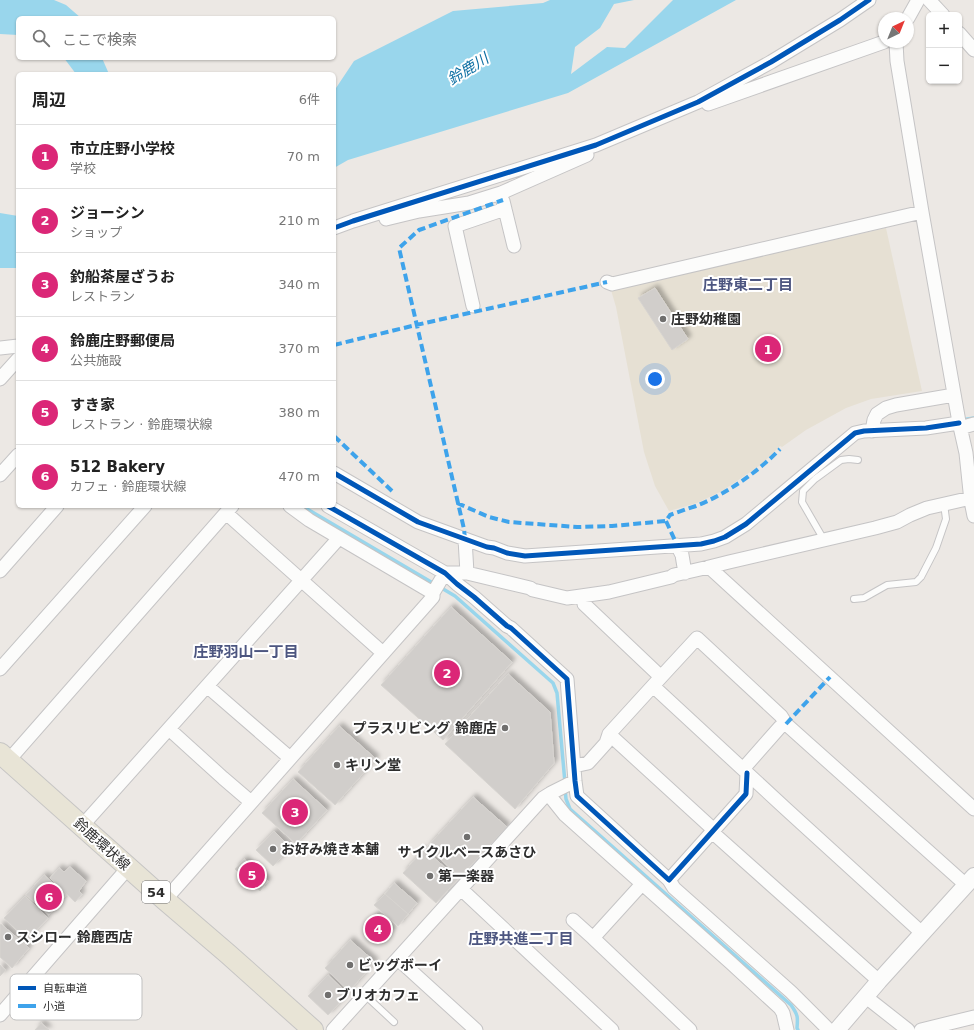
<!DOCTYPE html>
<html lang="ja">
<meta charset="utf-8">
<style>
body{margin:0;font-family:"DejaVu Sans","Noto Sans JP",sans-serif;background:#f6f6f6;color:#222}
.controls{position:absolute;right:12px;top:12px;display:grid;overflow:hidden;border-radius:6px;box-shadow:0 1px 3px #0004}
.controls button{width:36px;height:36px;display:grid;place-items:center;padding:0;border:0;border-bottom:1px solid #e0e0e0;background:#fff;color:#222;font:20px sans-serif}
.compass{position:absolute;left:878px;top:12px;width:36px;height:36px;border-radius:50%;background:#fff;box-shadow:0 1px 3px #0004;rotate:43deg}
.you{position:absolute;left:655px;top:379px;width:14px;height:14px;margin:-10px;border:3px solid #fff;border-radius:50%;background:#1a73e8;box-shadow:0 0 0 6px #1a73e833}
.badge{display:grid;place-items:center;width:26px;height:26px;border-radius:50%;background:#db2777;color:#fff;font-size:13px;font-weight:700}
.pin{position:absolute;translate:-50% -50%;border:2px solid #fff;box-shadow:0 1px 4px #0006}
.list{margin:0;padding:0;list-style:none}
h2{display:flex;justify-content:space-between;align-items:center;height:52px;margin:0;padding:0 16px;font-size:17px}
h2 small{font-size:13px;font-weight:400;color:#767676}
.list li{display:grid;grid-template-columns:26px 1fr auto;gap:12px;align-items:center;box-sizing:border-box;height:64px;padding:0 16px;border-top:1px solid #e0e0e0}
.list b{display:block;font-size:15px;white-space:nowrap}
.list p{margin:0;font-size:13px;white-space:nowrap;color:#767676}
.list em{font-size:13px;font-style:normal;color:#767676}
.icon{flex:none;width:22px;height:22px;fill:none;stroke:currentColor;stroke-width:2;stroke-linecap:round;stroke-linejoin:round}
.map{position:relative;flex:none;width:974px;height:1030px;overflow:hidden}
.search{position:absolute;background:#fff;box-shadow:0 1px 3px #0004;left:16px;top:16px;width:320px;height:44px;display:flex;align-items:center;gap:10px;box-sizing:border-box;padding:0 14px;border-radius:6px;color:#767676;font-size:15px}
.panel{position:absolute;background:#fff;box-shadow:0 1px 3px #0004;left:16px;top:72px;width:320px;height:436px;border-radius:6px}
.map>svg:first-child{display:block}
.education{fill:#e6e0d3}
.water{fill:#99d6ec}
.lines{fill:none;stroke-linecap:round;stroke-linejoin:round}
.stream{stroke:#99d6ec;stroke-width:3.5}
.building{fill:#d1cecb;stroke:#d7d4d0;filter:url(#shadow)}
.service-casing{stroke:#c5c4c5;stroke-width:8}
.minor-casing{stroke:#c5c4c5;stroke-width:15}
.tertiary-casing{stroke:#c5c4c5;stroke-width:18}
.primary-casing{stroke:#c6c5c4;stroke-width:22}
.service{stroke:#fcfcfb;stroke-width:6}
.minor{stroke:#fcfcfb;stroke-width:13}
.tertiary{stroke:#fcfcfb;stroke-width:16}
.primary{stroke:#e8e4d6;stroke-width:20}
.quiet{stroke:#3ea3eb;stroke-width:4;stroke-dasharray:8 4;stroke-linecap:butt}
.cycleway-casing{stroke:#fff;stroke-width:8}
.cycleway{stroke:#0057b8;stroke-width:5}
.poi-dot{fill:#706f6e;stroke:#fff;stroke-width:1.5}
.labels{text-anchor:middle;stroke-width:4;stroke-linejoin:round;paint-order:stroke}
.shield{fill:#fff;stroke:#6d6d6d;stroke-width:1}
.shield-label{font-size:13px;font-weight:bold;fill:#2e2e2e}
.poi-label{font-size:14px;font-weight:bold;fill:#2e2e2e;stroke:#fff;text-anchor:start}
.street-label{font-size:14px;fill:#2e2e2e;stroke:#fff}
.water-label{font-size:15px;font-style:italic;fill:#0d6fa3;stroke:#fff}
.neighbourhood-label{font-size:15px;font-weight:bold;fill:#4d5680;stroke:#fff}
.key{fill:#fff;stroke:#c0c0c0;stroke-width:1}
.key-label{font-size:11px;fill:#2e2e2e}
</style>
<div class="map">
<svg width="974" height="1030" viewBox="0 0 974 1030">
<defs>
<filter id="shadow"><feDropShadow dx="3.5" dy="-3.5" stdDeviation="2" flood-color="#0004"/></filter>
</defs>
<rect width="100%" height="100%" fill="#ece8e4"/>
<!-- education -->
<path class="education" d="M886,228L922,391L871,399L846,408L806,430L782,447L780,446L762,464L722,491L697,503L669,511L655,486L644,452L616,307L611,290Z"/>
<!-- water -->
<path class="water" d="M0,0H54L66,5L81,18H18V35L0,34Z
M550,0H634L614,4L600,28L575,47L571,74L607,47L625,48L673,0H736L568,93L348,160L334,168V91L354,61L453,11L543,3Z
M64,58H102L109,74H76Z
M0,213L18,216V268H0Z"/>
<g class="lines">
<!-- stream -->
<path class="stream" d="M961,420L974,418
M302,506L455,596L553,683L557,693L565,783
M565,789L566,799L570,809L791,1005C798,1015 798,1017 797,1028L798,1030"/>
</g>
<!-- building -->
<path class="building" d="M655,288L688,339L672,350L638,298Z
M451,607L512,662L443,740L381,685Z
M508,674L550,712L554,763L515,809L445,744Z
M339,726L376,759L335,805L298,772Z
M293,779L327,810L296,844L262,813Z
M473,797L507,827L460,877L427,847Z
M274,831L291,848L273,866L256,850Z
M424,849L458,879L436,903L403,873Z
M244,859L268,881L260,891L235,869Z
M70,867L86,881L79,891L82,894L75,902L50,878L59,868L64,872Z
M44,875L66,895L49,915L26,895Z
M394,883L417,903L408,914L385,894Z
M385,894L408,914L398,926L374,905Z
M25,896L48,918L27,940L4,918Z
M376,914L393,930L380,944L363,928Z
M1,924L29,948L12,968L0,957V925Z
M350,940L375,962L349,991L325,968Z
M0,965L6,970L0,976Z
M328,975L348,994L328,1015L308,996Z
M41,1023L49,1030H35Z"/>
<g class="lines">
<!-- service casing -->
<g class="service-casing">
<path id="service" d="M824,540L802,502L803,491L815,479L841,460L849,459L858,460
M854,599L864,598L887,585L916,582L921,577L936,548L946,519L944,504
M365,995L394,1022"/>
</g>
<!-- minor casing -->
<g class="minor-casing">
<path id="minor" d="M929,0L943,15
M908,18L918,0
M959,33L974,50
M896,42L897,61L922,212L959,422L966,453L971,501L974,516
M708,104L884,42
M503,201L514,246
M386,219L419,211L469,203L501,193L587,155
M334,228L353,221L596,145L698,102L771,62L840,20L869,0
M607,282L612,284L922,212
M473,306L455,226L505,209
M0,348L18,346
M0,379L18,359
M960,428L974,424
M872,431L874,420L877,414L886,408L896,405L954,395
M334,473L418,522L487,547L494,548L507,553L525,556L701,544L714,541L725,537L746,524L855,433L864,431L926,428L959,423
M0,475L18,455
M290,506L309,520L433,593
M328,506L445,573L457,584L474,597L507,626L511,628L567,679L575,781L577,796L669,880L746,794L747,773
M226,513L383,653
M465,539L467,573
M677,545L682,555L685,573
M709,567L974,809
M0,571L57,506
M445,573H467L530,588L533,590L567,598L609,592L671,577L674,575L709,567L729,562L875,528L897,522L910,515L927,508L971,498
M0,669L145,506
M661,677L697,638L781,716L786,724L780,727L743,769
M207,686L290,758
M653,686L786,809L922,933
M786,724L966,885
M169,729L223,778L251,802
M609,734L714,830
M8,761L232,506
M574,766L588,763L606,743L609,734L661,677L584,604
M551,793L553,800L565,815L731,963L780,1008L783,1013L787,1030
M82,826L339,538
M712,832L879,981
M669,880L674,888L791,992L829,1030
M642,884L593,938L690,1030
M461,889L612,1030
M165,900L433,597V593L445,573
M573,920L593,938
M398,959L476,1030
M866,997L908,1030
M0,1015L128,868
M333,1030L543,798L551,793L575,781
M921,1030L974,1017"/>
</g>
<!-- tertiary casing -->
<g class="tertiary-casing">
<path id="tertiary" d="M837,1030L879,981L974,876"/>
</g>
<!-- primary casing -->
<g class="primary-casing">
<path id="primary" d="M0,753L165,900L228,954L313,1030"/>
</g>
<!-- service -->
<use href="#service" class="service"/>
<!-- minor -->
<use href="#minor" class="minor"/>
<!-- tertiary -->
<use href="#tertiary" class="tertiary"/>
<!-- primary -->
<use href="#primary" class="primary"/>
<!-- quiet -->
<path class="quiet" d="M334,345L416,325L607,282
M334,436L392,491
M457,503L489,517L509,522L577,527L612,526L666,521L670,515C678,512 687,509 696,506C726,494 758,472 780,449
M666,521L677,545
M465,539L464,529L399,248L419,230L503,200
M786,724L830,677"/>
<!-- cycleway casing -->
<g class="cycleway-casing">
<path id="cycleway" d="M334,228L353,221L596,145L698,102L771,62L840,20L869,0
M334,473L418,522L487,547L494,548L507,553L525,556L701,544L714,541L725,537L746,524L855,433L864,431L926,428L959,423
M328,506L445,573L457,584L474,597L507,626L511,628L567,679L575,781L577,796L669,880L746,794L747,773"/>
</g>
<!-- cycleway -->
<use href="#cycleway" class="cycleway"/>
</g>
<!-- markers -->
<g class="poi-dot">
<circle cx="663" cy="319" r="4"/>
<circle cx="505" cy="728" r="4"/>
<circle cx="337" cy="765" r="4"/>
<circle cx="467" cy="837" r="4"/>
<circle cx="273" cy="849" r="4"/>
<circle cx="430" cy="876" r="4"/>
<circle cx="8" cy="937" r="4"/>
<circle cx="350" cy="965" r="4"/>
<circle cx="328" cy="995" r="4"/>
</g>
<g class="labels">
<!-- shield labels -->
<rect class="shield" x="142" y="881" width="28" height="22" rx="3"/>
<g class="shield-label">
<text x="156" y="897">54</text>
</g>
<!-- poi labels -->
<g class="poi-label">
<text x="671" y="324">庄野幼稚園</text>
<text x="497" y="733" text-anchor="end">プラスリビング 鈴鹿店</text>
<text x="345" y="770">キリン堂</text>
<text x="281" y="854">お好み焼き本舗</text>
<text x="467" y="857" text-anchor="middle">サイクルベースあさひ</text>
<text x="438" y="881">第一楽器</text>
<text x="16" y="942">スシロー 鈴鹿西店</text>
<text x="358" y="970">ビッグボーイ</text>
<text x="336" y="1000">ブリオカフェ</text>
</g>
<!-- street labels -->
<g class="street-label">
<text transform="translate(102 844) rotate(42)" y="5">鈴鹿環状線</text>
</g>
<!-- water labels -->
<g class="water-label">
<text transform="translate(468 69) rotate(-32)" y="5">鈴鹿川</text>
</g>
<!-- neighbourhood labels -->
<g class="neighbourhood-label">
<text x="748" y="290">庄野東二丁目</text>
<text x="246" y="657">庄野羽山一丁目</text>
<text x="521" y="944">庄野共進二丁目</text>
</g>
</g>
<!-- legend -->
<rect x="10" y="974" width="132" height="46" rx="6" class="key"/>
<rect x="18" y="986" width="18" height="4" fill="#0057b8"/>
<rect x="18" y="1004" width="18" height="4" fill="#3ea3eb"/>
<g class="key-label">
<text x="43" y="992">自転車道</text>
<text x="43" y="1010">小道</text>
</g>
</svg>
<div class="controls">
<button>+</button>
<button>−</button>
</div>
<svg class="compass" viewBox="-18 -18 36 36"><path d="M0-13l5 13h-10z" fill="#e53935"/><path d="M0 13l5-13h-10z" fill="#767676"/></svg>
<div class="you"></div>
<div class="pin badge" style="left:768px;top:349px">1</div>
<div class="pin badge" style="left:447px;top:673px">2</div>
<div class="pin badge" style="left:295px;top:812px">3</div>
<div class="pin badge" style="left:378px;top:929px">4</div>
<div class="pin badge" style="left:252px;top:875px">5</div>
<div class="pin badge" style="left:49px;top:897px">6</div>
<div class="search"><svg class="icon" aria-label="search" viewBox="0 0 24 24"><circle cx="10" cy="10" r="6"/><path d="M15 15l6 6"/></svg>ここで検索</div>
<section class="panel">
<h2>周辺<small>6件</small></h2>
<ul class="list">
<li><span class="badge">1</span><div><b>市立庄野小学校</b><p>学校</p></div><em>70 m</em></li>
<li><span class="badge">2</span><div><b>ジョーシン</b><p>ショップ</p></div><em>210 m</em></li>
<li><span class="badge">3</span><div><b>釣船茶屋ざうお</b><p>レストラン</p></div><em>340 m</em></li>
<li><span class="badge">4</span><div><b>鈴鹿庄野郵便局</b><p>公共施設</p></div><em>370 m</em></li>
<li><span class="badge">5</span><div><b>すき家</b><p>レストラン · 鈴鹿環状線</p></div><em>380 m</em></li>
<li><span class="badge">6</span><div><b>512 Bakery</b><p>カフェ · 鈴鹿環状線</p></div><em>470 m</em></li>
</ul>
</section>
</div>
